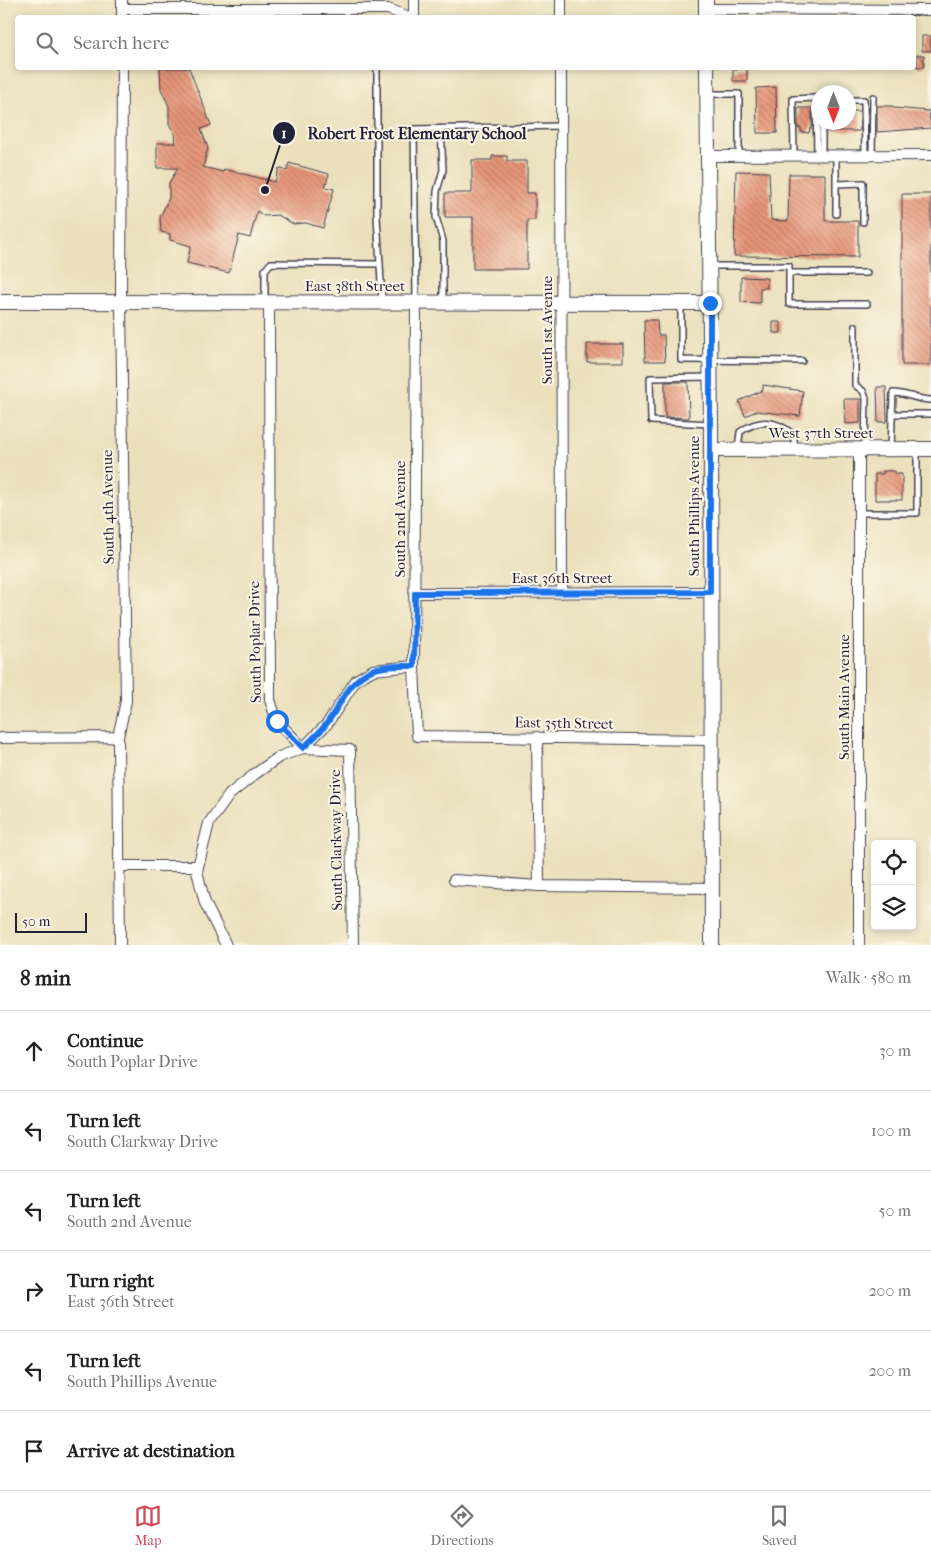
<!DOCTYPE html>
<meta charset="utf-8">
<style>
body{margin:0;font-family:"IM FELL French Canon",serif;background:#f2f2f2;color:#222}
.controls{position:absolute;right:15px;bottom:15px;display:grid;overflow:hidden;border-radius:5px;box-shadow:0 2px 8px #0003}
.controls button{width:45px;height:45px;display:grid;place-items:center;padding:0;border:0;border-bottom:1px solid #e0e0e0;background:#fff;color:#222;font:25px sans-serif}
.compass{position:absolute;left:811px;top:85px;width:45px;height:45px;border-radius:50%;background:#fff;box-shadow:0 2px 8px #0003;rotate:180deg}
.scale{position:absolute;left:15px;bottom:12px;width:72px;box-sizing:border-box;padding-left:5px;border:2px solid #22223b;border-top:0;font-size:14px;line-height:18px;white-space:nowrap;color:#22223b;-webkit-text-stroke:4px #fcf5e5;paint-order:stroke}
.stop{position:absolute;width:15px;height:15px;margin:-11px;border:4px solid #1a73e8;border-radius:50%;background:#fff}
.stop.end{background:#1a73e8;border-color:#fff;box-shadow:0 1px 5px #0008}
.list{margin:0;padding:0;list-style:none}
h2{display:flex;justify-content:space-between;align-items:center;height:65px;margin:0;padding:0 20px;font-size:21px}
h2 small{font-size:16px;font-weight:400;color:#767676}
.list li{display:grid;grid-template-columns:32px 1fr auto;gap:15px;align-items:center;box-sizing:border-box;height:80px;padding:0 20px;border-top:1px solid #e0e0e0}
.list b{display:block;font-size:19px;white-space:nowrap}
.list p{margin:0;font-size:16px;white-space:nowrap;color:#767676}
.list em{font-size:16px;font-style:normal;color:#767676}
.icon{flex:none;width:28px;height:28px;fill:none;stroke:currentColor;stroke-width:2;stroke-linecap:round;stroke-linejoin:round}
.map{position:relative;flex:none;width:931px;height:945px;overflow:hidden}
.search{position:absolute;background:#fff;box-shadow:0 2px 8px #0003;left:15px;right:15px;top:15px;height:55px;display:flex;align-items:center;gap:12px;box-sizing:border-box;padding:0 18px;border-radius:5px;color:#767676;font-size:19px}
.sheet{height:545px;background:#fff}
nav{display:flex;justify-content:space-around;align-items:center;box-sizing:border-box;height:70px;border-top:1px solid #e0e0e0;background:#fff;font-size:14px;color:#767676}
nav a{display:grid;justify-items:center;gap:2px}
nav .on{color:#d1495b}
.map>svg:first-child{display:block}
.building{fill:url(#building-back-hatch)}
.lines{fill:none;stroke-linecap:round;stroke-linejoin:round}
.service-casing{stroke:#403e4e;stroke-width:8}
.minor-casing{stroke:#403e4e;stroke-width:12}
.tertiary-casing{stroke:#403e4e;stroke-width:16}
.service{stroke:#fff;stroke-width:5}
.minor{stroke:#fff;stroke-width:10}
.tertiary{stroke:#fff;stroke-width:14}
.route{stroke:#1a73e8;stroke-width:6}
.labels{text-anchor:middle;stroke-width:4;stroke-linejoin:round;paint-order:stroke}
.street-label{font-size:15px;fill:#22223b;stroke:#fcf5e5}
.leader{fill:none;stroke:#22223b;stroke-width:2}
.callout-dot{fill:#22223b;stroke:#fcf5e5;stroke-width:2}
.mark-label{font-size:15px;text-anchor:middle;font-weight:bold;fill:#fff}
.callout-label{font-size:16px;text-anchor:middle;font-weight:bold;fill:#22223b;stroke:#fcf5e5;stroke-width:4;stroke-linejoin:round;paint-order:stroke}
</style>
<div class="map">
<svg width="931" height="945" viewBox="0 0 931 945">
<defs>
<pattern id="building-back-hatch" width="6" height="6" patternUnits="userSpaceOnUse" patternTransform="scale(1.25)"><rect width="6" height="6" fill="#e69578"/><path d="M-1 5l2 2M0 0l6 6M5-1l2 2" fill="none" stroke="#ba7964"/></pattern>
</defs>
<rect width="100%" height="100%" fill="#fcf5e5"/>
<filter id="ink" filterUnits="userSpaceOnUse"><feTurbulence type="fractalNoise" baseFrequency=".02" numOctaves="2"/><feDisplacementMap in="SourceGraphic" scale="10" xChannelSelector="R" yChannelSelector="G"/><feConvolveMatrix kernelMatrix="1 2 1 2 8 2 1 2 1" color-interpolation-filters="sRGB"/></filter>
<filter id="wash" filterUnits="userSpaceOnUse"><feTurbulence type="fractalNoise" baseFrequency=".0096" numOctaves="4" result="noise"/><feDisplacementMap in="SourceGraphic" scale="20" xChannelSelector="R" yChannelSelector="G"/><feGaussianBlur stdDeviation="1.12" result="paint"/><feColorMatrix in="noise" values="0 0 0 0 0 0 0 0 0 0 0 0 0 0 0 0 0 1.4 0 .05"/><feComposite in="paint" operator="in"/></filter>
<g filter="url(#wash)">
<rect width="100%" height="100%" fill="#eae0bc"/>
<g id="blocks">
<!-- building -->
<path class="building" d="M922,36H931V51H922Z
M917,55H924V67H917Z
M160,68H189L211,125L201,129L208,148L203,167L223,172L224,169L275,182L279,168L287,171L289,163L329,174L325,187L334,189L323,228L306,223L293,224L278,215L264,216L257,211L250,238L239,235L229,273L187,263L191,246L170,240V234L161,232L160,217L169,198V183L178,168H157V143H176L175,134L169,124V106L161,89Z
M737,68H747V81H733V70H737Z
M776,87L777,133H757L756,88Z
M877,106H893L894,108L929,111L931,128L877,132Z
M798,108H812V128H810L809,133L801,132V128H798Z
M848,111H860V131H826V122H848Z
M492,156H507V161H527V193H535V220H527V269H473V217H445V193H472V160H492Z
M736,171L769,172L771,220L788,221L789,174H825V221H858V257L734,256Z
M902,194H931V365H902Z
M741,277L767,278V288H760V303L741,302Z
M644,320H657L658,335H664L665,361H645Z
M773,322H781V333H773Z
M587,344H623V362H587Z
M665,382H688L689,418L665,417Z
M763,385L803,391L800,416L756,411L745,416L739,401L763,390Z
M877,387H886L887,422H878Z
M844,399H860V423L845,424Z
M883,471H895V474H902V500H875V474H883Z"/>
</g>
</g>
<g filter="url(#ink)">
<use href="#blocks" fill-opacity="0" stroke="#403e4e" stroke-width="1"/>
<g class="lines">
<!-- service casing -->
<g class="service-casing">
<path id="service" d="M377,68V217L380,264
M708,94H739V156
M848,100H864L865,155
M822,122V155
M441,129L443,170L437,191L436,217L443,241V301
M794,155L793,99L816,98L817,155
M872,155L873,97
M836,184L863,183V222
M836,214V156
M710,266H789V304H867
M789,273H867
M416,300L414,129L561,126
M265,301V270L271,263L380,264L382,301
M681,304V360L802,361
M855,326V385L863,391L866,398L865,448
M710,377L650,378L651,421L711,424
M892,414H931
M738,449L740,432C759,418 777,420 794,435V449
M891,449L893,393C907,393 916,400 931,400
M859,513H917V449"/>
</g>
<!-- minor casing -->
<g class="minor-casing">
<path id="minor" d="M122,0V18
M561,0V18
M122,9H388L412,18
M706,9L931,10
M414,18V0
M561,68L562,593
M708,156L931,155
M269,301L270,700L277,721L303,748
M416,302L414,666L417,736L711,740
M859,449V945
M415,593L710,592
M537,737L539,886
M0,738L118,737
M303,748L350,750L353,945
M120,866H197
M454,880L539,886L712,888
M120,945L118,737L126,701L121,301L122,68
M226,945L205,903L197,871L209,823L230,794L255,774L279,757L303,748L327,724L356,680L373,670L414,666"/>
</g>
<!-- tertiary casing -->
<g class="tertiary-casing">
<path id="tertiary" d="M706,0V18
M707,68L711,424L712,945
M0,302L710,303
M711,450L931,449"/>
</g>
<!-- service -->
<use href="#service" class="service"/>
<!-- minor -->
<use href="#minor" class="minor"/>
<!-- tertiary -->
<use href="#tertiary" class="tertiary"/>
</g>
</g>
<g class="lines" filter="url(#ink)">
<!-- route -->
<path class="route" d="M277,721L303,748C311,740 321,732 327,723C341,704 349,680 372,670C384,665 401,666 414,666L415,593L710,592V303"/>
</g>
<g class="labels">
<!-- street labels -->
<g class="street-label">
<text x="355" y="291">East 38th Street</text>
<text transform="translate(547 330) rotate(-90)" y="5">South 1st Avenue</text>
<text x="821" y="438">West 37th Street</text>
<text transform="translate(694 506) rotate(-90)" y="5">South Phillips Avenue</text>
<text transform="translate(108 507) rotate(-91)" y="5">South 4th Avenue</text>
<text transform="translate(400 519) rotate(-90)" y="5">South 2nd Avenue</text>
<text x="562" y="583">East 36th Street</text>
<text transform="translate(255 642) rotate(-91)" y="5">South Poplar Drive</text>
<text transform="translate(844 697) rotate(-90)" y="5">South Main Avenue</text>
<text transform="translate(564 723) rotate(1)" y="5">East 35th Street</text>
<text transform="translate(336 840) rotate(-91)" y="5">South Clarkway Drive</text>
</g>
</g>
<!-- callouts -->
<path class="leader" d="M265 190L284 133"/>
<g class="callout-dot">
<circle cx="265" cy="190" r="5"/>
<circle cx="284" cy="133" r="12"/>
</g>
<g class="mark-label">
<text x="284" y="138">1</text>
</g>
<g class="callout-label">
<text x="417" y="139">Robert Frost Elementary School</text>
</g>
</svg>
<div class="controls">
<button><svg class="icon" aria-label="locate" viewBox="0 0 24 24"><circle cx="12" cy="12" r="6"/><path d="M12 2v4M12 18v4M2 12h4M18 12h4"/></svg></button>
<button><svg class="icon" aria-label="layers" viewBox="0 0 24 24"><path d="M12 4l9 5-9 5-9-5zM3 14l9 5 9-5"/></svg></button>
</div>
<svg class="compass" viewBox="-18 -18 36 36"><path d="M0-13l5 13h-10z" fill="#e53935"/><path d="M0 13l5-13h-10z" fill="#767676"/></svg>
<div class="scale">50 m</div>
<div class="stop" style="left:277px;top:721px"></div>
<div class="stop end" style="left:710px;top:303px"></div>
<div class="search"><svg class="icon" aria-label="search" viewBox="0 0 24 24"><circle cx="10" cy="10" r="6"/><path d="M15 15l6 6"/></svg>Search here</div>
</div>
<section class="sheet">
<h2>8 min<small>Walk · 580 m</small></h2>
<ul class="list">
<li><svg class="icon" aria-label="ahead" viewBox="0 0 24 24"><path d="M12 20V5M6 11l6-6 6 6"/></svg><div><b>Continue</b><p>South Poplar Drive</p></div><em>30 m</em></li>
<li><svg class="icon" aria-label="left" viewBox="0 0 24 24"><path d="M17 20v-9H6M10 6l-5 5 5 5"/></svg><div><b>Turn left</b><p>South Clarkway Drive</p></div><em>100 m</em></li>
<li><svg class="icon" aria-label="left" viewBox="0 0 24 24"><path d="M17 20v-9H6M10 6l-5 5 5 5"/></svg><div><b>Turn left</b><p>South 2nd Avenue</p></div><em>50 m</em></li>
<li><svg class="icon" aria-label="right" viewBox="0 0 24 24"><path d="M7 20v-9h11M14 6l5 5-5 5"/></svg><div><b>Turn right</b><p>East 36th Street</p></div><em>200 m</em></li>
<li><svg class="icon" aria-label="left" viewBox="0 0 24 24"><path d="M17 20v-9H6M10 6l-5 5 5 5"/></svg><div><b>Turn left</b><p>South Phillips Avenue</p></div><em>200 m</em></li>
<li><svg class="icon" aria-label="arrive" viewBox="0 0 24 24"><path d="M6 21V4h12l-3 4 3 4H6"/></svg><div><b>Arrive at destination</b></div></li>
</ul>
</section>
<nav>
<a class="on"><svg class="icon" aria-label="map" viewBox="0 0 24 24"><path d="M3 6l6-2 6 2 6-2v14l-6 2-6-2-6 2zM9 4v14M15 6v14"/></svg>Map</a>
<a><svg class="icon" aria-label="directions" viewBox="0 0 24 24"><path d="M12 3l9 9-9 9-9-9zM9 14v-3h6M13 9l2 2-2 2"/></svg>Directions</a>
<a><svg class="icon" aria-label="saved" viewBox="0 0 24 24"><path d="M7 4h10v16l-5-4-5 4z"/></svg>Saved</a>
</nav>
